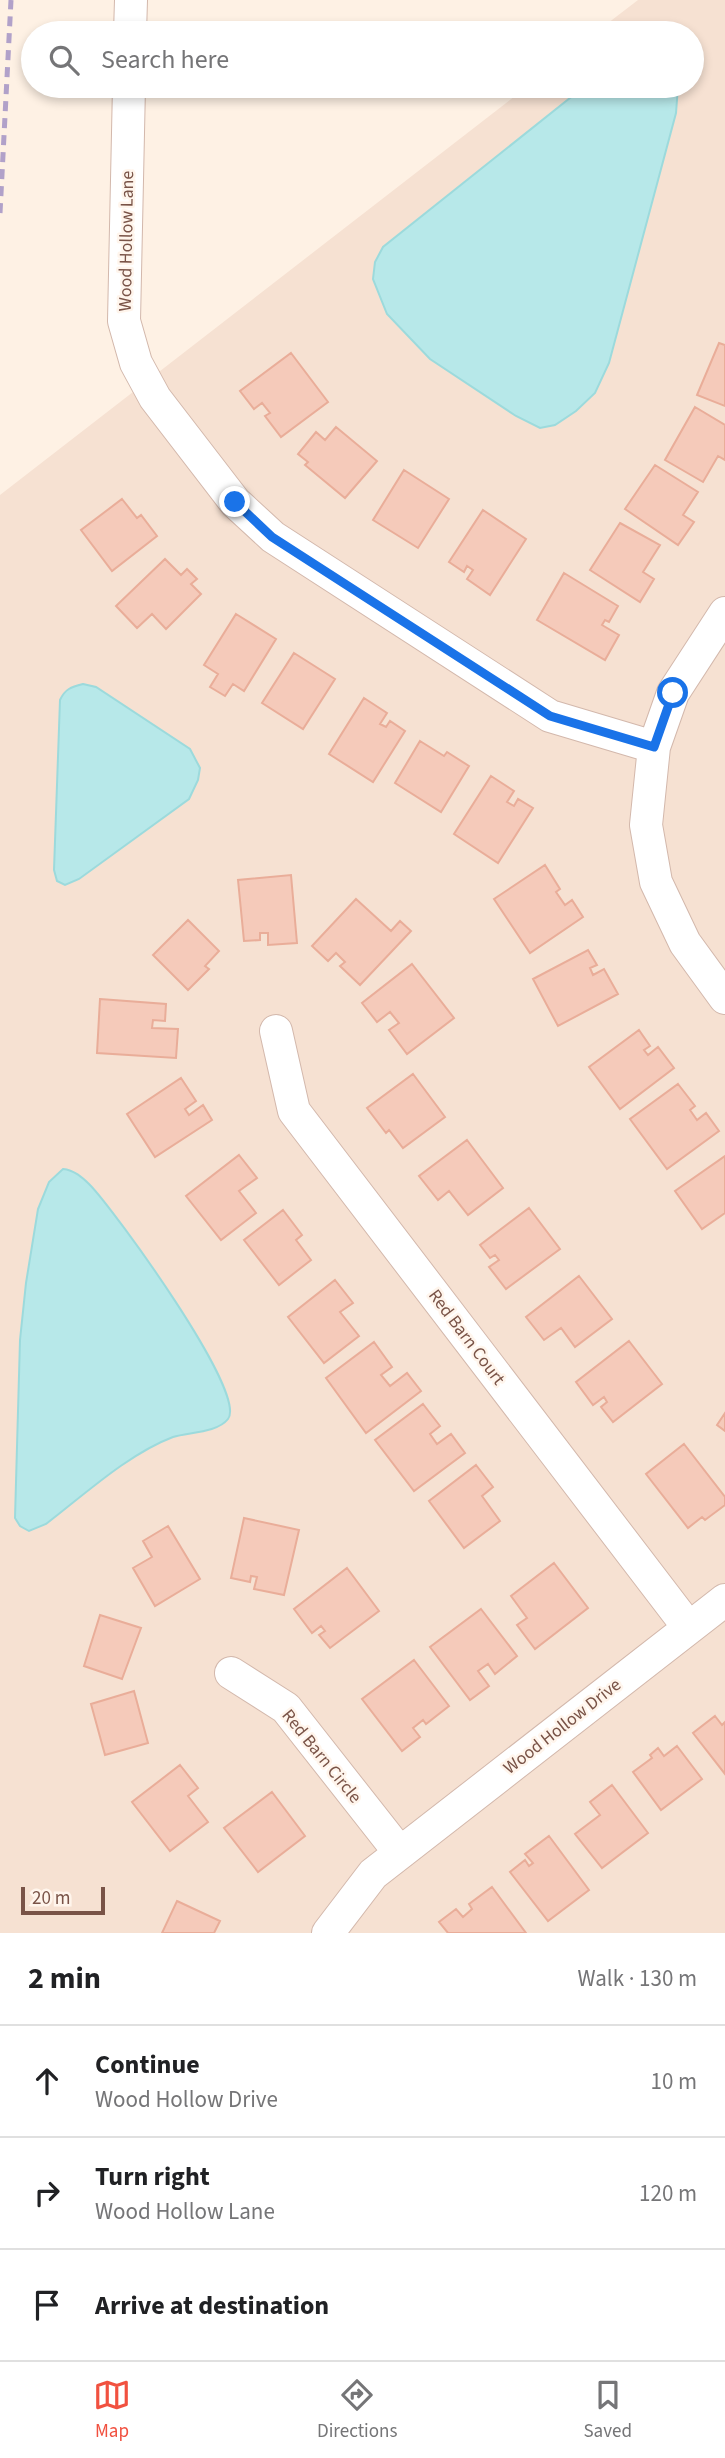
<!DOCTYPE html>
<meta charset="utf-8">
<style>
body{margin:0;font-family:"Source Sans 3",sans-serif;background:#f6f6f6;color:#202124}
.scale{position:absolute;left:21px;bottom:18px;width:84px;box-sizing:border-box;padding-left:7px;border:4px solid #795347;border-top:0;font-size:19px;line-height:24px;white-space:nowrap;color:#795347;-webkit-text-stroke:5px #fff5ec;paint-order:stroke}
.stop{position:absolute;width:21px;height:21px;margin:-16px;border:5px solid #1a73e8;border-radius:50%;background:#fff}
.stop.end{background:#1a73e8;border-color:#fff;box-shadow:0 2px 7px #0008}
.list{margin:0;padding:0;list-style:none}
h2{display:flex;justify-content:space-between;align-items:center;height:91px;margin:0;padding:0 28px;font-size:30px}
h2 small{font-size:23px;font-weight:400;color:#757577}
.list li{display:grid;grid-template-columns:46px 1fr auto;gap:21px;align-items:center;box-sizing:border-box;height:112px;padding:0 28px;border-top:2px solid #e0e0e0}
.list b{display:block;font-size:26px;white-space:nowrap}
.list p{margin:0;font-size:23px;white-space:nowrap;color:#757577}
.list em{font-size:23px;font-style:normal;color:#757577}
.icon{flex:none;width:38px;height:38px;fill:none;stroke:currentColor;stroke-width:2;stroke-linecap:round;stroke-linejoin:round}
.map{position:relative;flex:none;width:725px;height:1933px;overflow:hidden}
.search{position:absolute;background:#fff;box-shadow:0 4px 10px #0003;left:21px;right:21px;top:21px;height:77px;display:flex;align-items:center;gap:18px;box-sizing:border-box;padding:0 24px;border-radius:38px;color:#757577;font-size:26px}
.sheet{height:427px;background:#fff}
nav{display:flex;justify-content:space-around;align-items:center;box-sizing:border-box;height:98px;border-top:2px solid #e0e0e0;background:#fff;font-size:19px;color:#757577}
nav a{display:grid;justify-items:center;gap:4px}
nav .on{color:#f15140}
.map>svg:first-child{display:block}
.residential{fill:#f6e1d2}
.water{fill:#b7e8e9;stroke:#9cdadc;stroke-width:2}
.building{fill:#f5caba;stroke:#e9ad99;stroke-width:2}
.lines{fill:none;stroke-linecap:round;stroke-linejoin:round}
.minor-casing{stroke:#d3b8ac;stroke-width:34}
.minor{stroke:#fff;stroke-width:32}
.rail{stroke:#b1a1c9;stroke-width:5;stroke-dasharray:10 7;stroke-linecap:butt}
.route{stroke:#1a73e8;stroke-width:9}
.labels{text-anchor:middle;stroke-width:5;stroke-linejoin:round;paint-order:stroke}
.street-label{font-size:18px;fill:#795347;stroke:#fff5ec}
</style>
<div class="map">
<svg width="725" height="1933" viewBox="0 0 725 1933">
<rect width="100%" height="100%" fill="#fef1e4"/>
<!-- residential -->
<path class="residential" d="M638,0H725V1933H0V495L528,86H692V33H595Z"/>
<!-- water -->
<path class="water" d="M585,86H678L676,113L609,363L595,393L576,411L555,425L540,428L516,416L430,359L387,314L373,279L375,262L383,247Z
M83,684L96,687L190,749L200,768L198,780L189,799L79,879L65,885L57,881L54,870L60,700C65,689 71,687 83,684Z
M63,1169C74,1170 82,1177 90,1185C114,1210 248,1393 228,1419C217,1433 189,1432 173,1437C128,1454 84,1495 46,1524L29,1531L20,1526L15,1518L20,1340L26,1283L38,1209L49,1182Z"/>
<!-- building -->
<path class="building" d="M719,343L725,345V406L697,395Z
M291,353L328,402L281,437L265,416L270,413L262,403L254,409L240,391Z
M695,407L725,425V460L718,456L703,482L665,460Z
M336,427L377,461L345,498L305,465L308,462L298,454L316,432L325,440Z
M655,465L698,492L683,515L694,522L678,545L625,509Z
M404,470L449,499L418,548L373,520Z
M122,499L137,518L141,515L157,536L112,571L81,530Z
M483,510L526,539L490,595L467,579L473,570L467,566L464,572L449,562Z
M620,523L660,545L643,572L654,579L640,602L590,570Z
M165,559L181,575L187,569L197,579L191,584L201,594L166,629L152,614L137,628L116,606Z
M564,573L618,606L609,622L605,620L602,625L619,635L605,660L537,620Z
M236,614L276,639L244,691L233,684L225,696L210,687L218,674L204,665Z
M294,653L335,679L303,729L262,703Z
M364,698L387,713L380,724L386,727L390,721L405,731L373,782L329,754Z
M420,741L444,756L447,752L469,766L441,812L395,783Z
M491,776L514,791L507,802L514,806L518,799L533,808L498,863L454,834Z
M545,865L560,889L556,892L565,905L572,900L583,917L530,953L494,899Z
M291,875L297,943L268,945V933H260V940L244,941L238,880Z
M356,899L391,931L400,921L411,931L360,985L340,966L345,962L336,953L328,961L312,946Z
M188,920L219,951L205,966L209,969L188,990L153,955Z
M588,950L597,965L590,968L593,975L604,969L618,994L558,1026L533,979Z
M412,964L454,1018L407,1054L389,1030L399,1023L390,1012L377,1022L362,1003Z
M100,999L166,1004L165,1021L153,1020L152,1028L178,1029L176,1058L97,1053Z
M639,1030L650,1046L644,1050L648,1055L658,1047L674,1068L620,1109L589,1067Z
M413,1074L445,1117L403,1148L389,1130L386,1133L367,1108Z
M181,1078L196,1101L185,1109L189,1115L203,1105L212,1120L155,1157L127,1114Z
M678,1084L695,1106L690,1110L697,1120L706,1113L719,1131L667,1169L630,1119Z
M467,1140L503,1188L468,1215L449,1191L438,1200L419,1176Z
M239,1155L257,1178L239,1191L256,1213L221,1240L186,1196Z
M725,1156V1213L702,1229L675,1191Z
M529,1208L560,1249L506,1289L489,1267L499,1260L495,1255L490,1258L480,1245Z
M283,1210L302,1235L296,1240L311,1260L279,1285L244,1240Z
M579,1276L612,1319L575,1347L561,1328L544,1340L526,1317Z
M335,1280L353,1303L340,1312L359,1336L324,1363L288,1317Z
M629,1341L662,1384L613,1422L601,1407L607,1402L604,1397L593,1405L576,1382Z
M374,1342L392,1367L381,1375L390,1386L407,1373L421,1391L366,1433L326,1378Z
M423,1404L440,1426L430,1434L437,1444L451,1434L465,1453L414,1491L375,1440Z
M725,1413V1431L717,1425Z
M684,1444L725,1497V1505L705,1520L702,1517L688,1528L646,1474Z
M476,1465L493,1487L482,1496L500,1521L464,1548L429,1501Z
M244,1518L299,1530L284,1595L254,1589L257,1577L251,1576L250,1582L231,1578Z
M168,1526L200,1579L155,1606L133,1568L152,1557L143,1541Z
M554,1563L588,1608L535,1649L517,1625L527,1618L511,1596Z
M347,1568L379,1611L330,1648L319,1635L325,1631L321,1626L312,1633L294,1609Z
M481,1609L517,1656L495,1674L488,1664L478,1671L489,1686L470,1700L430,1647Z
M100,1615L141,1628L122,1679L84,1666Z
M414,1660L449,1706L426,1724L423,1720L413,1728L420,1737L402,1751L362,1699Z
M134,1691L148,1743L105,1755L91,1704Z
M715,1716L722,1725L725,1722V1774L693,1733Z
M677,1746L702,1779L661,1810L633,1772L652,1758L650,1755L658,1748L664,1756Z
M180,1765L198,1788L188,1796L208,1822L170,1851L132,1802Z
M612,1785L648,1833L602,1868L575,1834L600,1815L590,1802Z
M272,1792L305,1836L258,1872L224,1828Z
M549,1836L589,1890L548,1921L510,1872L525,1860L529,1866L533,1863L525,1854Z
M492,1887L526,1933H448L439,1922L456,1909L463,1917L472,1909L469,1904Z
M177,1901L220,1921L214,1933H162Z"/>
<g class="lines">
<!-- minor casing -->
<g class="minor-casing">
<path id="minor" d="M130,33L131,0
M129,86L124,321L136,363L155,398L235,502L273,537L550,716L654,747
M725,613L673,693L654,747L646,825L656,882L685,943L725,998
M276,1031L294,1111L689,1628
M231,1673L286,1708L400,1853
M328,1933L373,1874L725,1600"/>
</g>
<!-- minor -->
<use href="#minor" class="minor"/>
<!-- rail -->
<path class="rail" d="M0,213L11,0"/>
</g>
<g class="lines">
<!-- route -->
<path class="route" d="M235,502L272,537L550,716L654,747L673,693"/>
</g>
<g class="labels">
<!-- street labels -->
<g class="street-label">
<text transform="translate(126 241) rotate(-89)" y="6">Wood Hollow Lane</text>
<text transform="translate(467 1337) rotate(53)" y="6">Red Barn Court</text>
<text transform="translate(562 1726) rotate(-38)" y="6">Wood Hollow Drive</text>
<text transform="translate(322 1756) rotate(51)" y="6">Red Barn Circle</text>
</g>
</g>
</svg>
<div class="scale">20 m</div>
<div class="stop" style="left:673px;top:693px"></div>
<div class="stop end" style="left:235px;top:502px"></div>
<div class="search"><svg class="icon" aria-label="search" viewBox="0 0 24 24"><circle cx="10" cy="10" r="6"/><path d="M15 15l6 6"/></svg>Search here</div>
</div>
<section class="sheet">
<h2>2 min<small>Walk · 130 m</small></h2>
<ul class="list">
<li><svg class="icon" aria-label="ahead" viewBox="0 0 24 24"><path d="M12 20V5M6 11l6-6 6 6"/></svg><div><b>Continue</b><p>Wood Hollow Drive</p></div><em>10 m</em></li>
<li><svg class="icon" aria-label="right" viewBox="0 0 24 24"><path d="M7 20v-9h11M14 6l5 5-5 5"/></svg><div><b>Turn right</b><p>Wood Hollow Lane</p></div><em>120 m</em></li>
<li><svg class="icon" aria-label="arrive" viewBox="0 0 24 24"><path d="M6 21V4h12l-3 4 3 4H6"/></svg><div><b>Arrive at destination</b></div></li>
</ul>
</section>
<nav>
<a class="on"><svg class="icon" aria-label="map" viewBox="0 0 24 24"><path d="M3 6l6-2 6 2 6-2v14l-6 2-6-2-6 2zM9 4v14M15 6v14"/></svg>Map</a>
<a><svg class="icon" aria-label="directions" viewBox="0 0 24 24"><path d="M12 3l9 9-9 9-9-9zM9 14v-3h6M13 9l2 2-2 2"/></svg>Directions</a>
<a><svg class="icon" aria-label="saved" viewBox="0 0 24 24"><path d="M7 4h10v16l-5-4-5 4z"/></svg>Saved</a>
</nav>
